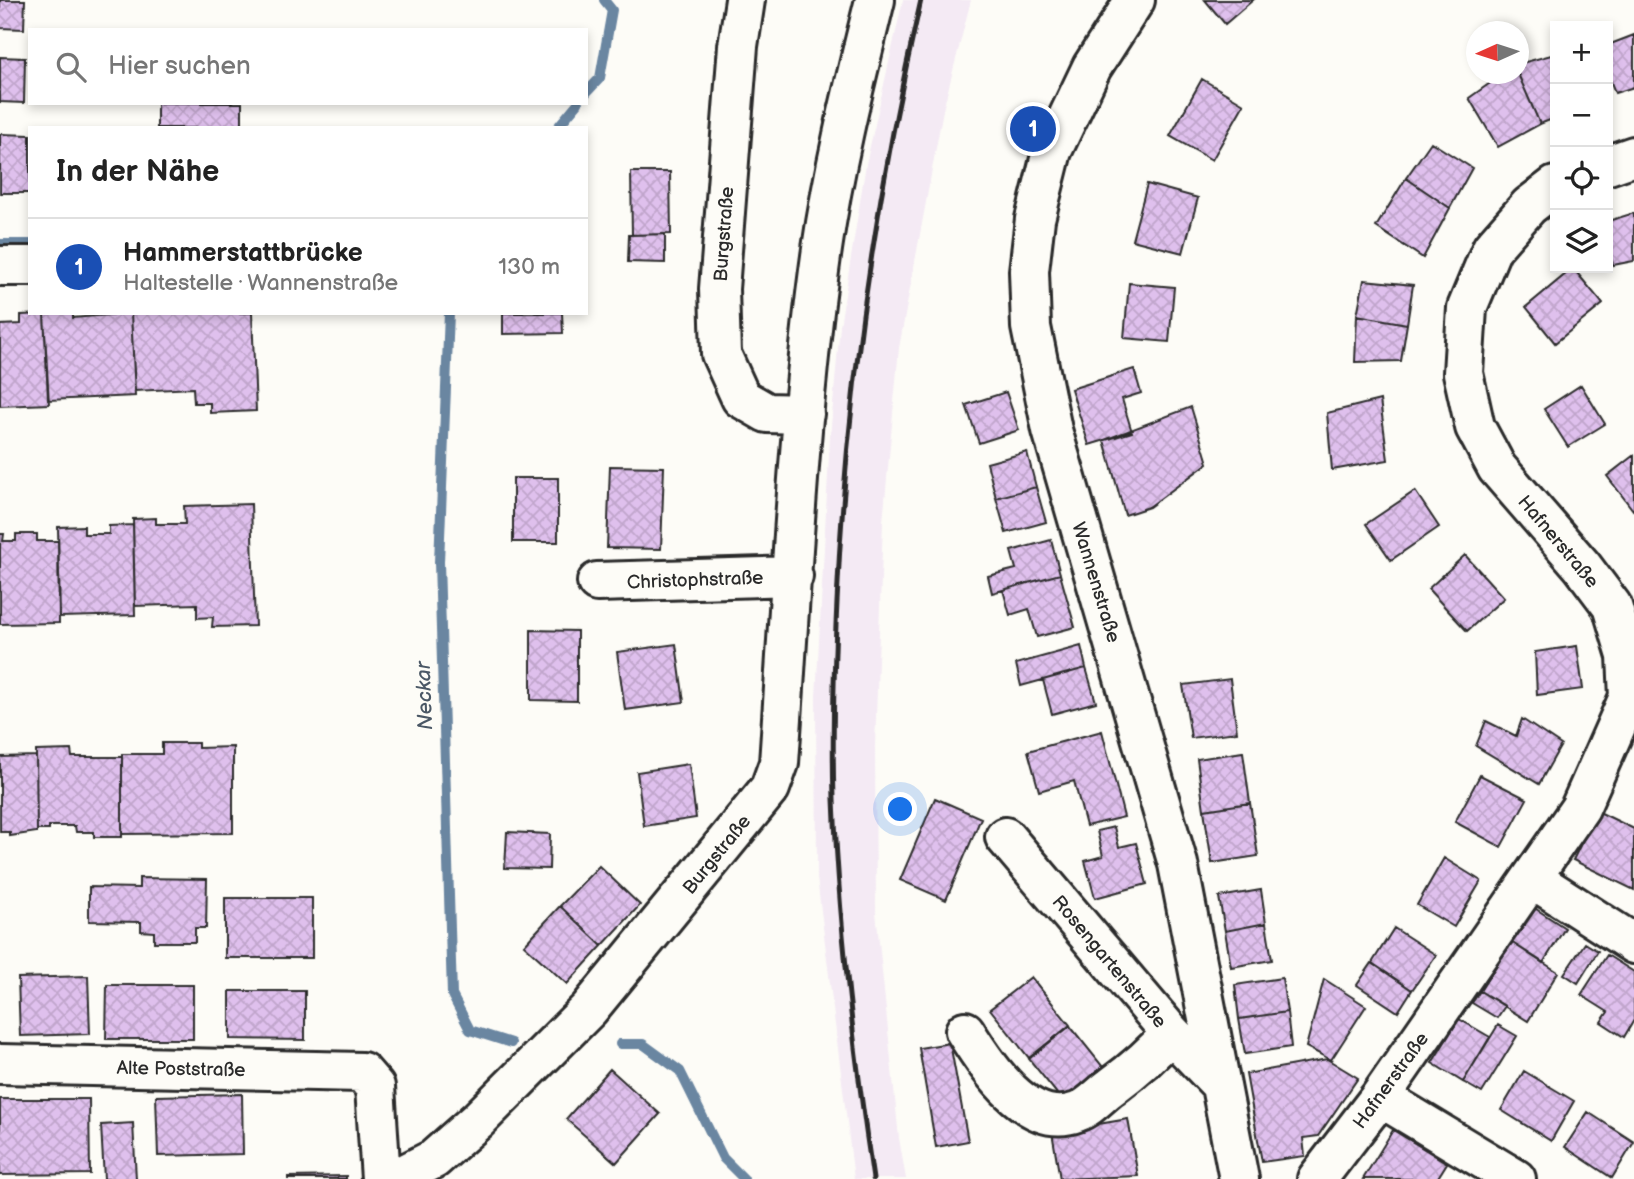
<!DOCTYPE html>
<html lang="de">
<meta charset="utf-8">
<style>
body{margin:0;font-family:"Balsamiq Sans",sans-serif;background:#f2f2f2;color:#222}
.controls{position:absolute;right:21px;top:21px;display:grid;overflow:hidden;border-radius:0px;box-shadow:0 4px 10px #0003}
.controls button{width:63px;height:63px;display:grid;place-items:center;padding:0;border:0;border-bottom:2px solid #e0e0e0;background:#fff;color:#222;font:35px sans-serif}
.compass{position:absolute;left:1466px;top:21px;width:63px;height:63px;border-radius:50%;background:#fff;box-shadow:0 4px 10px #0003;rotate:267deg}
.you{position:absolute;left:901px;top:810px;width:24px;height:24px;margin:-18px;border:5px solid #fff;border-radius:50%;background:#1a73e8;box-shadow:0 0 0 10px #1a73e833}
.badge{display:grid;place-items:center;width:46px;height:46px;border-radius:50%;background:#7c3aed;color:#fff;font-size:23px;font-weight:700}
.pin{position:absolute;translate:-50% -50%;border:4px solid #fff;box-shadow:0 2px 7px #0006}
.list{margin:0;padding:0;list-style:none}
h2{display:flex;justify-content:space-between;align-items:center;height:91px;margin:0;padding:0 28px;font-size:30px}
h2 small{font-size:23px;font-weight:400;color:#767676}
.list li{display:grid;grid-template-columns:46px 1fr auto;gap:21px;align-items:center;box-sizing:border-box;height:98px;padding:0 28px;border-top:2px solid #e0e0e0}
.list b{display:block;font-size:26px;white-space:nowrap}
.list p{margin:0;font-size:23px;white-space:nowrap;color:#767676}
.list em{font-size:23px;font-style:normal;color:#767676}
.icon{flex:none;width:38px;height:38px;fill:none;stroke:currentColor;stroke-width:2;stroke-linecap:round;stroke-linejoin:round}
.map{position:relative;flex:none;width:1634px;height:1179px;overflow:hidden}
.search{position:absolute;background:#fff;box-shadow:0 4px 10px #0003;left:28px;top:28px;width:560px;height:77px;display:flex;align-items:center;gap:18px;box-sizing:border-box;padding:0 24px;border-radius:0px;color:#767676;font-size:26px}
.panel{position:absolute;background:#fff;box-shadow:0 4px 10px #0003;left:28px;top:126px;width:560px;height:189px;border-radius:0px}
.map>svg:first-child{display:block}
.built{fill:#f4eaf4}
.lines{fill:none;stroke-linecap:round;stroke-linejoin:round}
.stream{stroke:#6b86a1;stroke-width:10}
.building{fill:url(#building-cross-hatch);stroke:#2b2b2b;stroke-width:2}
.minor-casing{stroke:#2b2b2b;stroke-width:44}
.minor{stroke:#fdfcf7;stroke-width:38}
.rail{stroke:#2b2b2b;stroke-width:5}
.labels{text-anchor:middle;stroke-width:5;stroke-linejoin:round;paint-order:stroke}
.street-label{font-size:19px;fill:#2b2b2b;stroke:#fdfcf7}
.water-label{font-size:21px;font-style:italic;fill:#4b5866;stroke:#fdfcf7}
</style>
<div class="map">
<svg width="1634" height="1179" viewBox="0 0 1634 1179">
<defs>
<pattern id="building-cross-hatch" width="8" height="8" patternUnits="userSpaceOnUse" patternTransform="scale(1.75)"><rect width="8" height="8" fill="#dfc0ed"/><path d="M0 0l8 8M0 8l8-8" fill="none" stroke="#c0a5cb"/></pattern>
</defs>
<rect width="100%" height="100%" fill="#fdfcf7"/>
<filter id="ink" filterUnits="userSpaceOnUse"><feTurbulence type="fractalNoise" baseFrequency=".0143" numOctaves="2"/><feDisplacementMap in="SourceGraphic" scale="14" xChannelSelector="R" yChannelSelector="G"/><feConvolveMatrix kernelMatrix="1 2 1 2 8 2 1 2 1" color-interpolation-filters="sRGB"/></filter>
<g filter="url(#ink)">
<!-- built -->
<path class="built" d="M903,0H971L943,110L899,348L883,522L875,746L876,912L899,1138L906,1179H854L817,878L816,697L830,437L840,326L866,164Z"/>
<g class="lines">
<!-- stream -->
<path class="stream" d="M586,93L600,78L612,10L604,0
M557,128L578,103
M0,244H30
M449,313L439,562L452,995L470,1030L511,1043
M620,1044H643L680,1071L723,1158L744,1179"/>
</g>
<!-- building -->
<path class="building" d="M0,0H25L24,29L0,28Z
M1205,0H1253L1225,24Z
M1634,35V87L1615,93L1608,74V45Z
M1555,54V118L1540,124L1518,74V64Z
M0,57L25,58L24,103L0,102Z
M1503,74H1518L1540,124L1498,147L1469,98Z
M1202,79L1244,104L1212,160L1170,136Z
M157,103H242V128H157Z
M0,134L30,135V193H0Z
M1431,142L1472,168L1450,208L1406,178Z
M631,172H670L671,234L632,235Z
M1406,178L1450,208L1423,258L1376,227Z
M1147,184L1198,198L1183,253L1132,240Z
M1634,213V261L1613,265L1608,248V221Z
M665,234V263L628,262L629,235Z
M1573,268L1603,304L1555,343L1526,307Z
M1364,280L1413,285L1407,324L1357,315Z
M1129,283L1174,287L1169,342L1124,338Z
M73,313V318L131,313L135,396L48,400L44,313Z
M131,313H252L256,411L210,413V403H194L193,388L135,391Z
M503,313H562L563,333L503,334Z
M44,314L49,404L0,406V325L21,324V315Z
M1357,315L1407,324L1401,361L1355,362Z
M1134,369L1141,393L1122,399L1132,432L1089,445L1071,389Z
M1581,385L1605,424L1568,447L1544,409Z
M1006,392L1019,430L979,443L966,405Z
M1380,400L1388,460L1332,470L1327,413Z
M1191,407L1208,463L1149,507L1125,515L1104,440Z
M1027,452L1036,487L996,498L987,463Z
M1634,455V509L1633,510L1607,476Z
M610,466L664,467L661,549L607,548Z
M513,478H558V542H513Z
M1036,487L1046,522L1006,533L996,498Z
M1415,491L1439,527L1391,560L1366,524Z
M251,504L255,626L212,627L213,617L197,618V604L135,606L133,519L156,518V524H185L184,506Z
M133,525L135,615L60,617L58,527L84,526V534H109V526Z
M0,534H4L3,541H16V534H37V541H58L59,623L0,624Z
M1051,540L1060,574L992,593L988,576L1016,569L1011,551Z
M1465,555L1504,598L1467,631L1428,589Z
M1060,574L1075,627L1037,637L1029,609L1010,615L1003,590Z
M531,630L577,631V701L531,700Z
M676,644L684,702L625,710L617,652Z
M1081,646L1086,668L1021,686L1016,664Z
M1577,646L1583,689L1537,695L1535,652Z
M1086,668L1096,702L1052,714L1043,680Z
M1230,679L1237,732L1191,738L1183,685Z
M1522,719L1561,745L1539,784L1476,746L1486,721L1516,736Z
M1102,731L1124,817L1086,826L1074,781L1039,791L1028,751Z
M162,743H198V748L233,747V833L122,834V754H162Z
M71,750L72,757H122V837H94V832H76L75,826H49V830H37L36,751Z
M1243,752L1250,803L1204,810L1197,759Z
M36,756L37,832L10,836V832H0V757Z
M689,764L696,818L644,826L637,772Z
M1480,775L1527,799L1501,847L1455,822Z
M935,798L981,818L946,900L900,880Z
M1250,803L1258,856L1212,863L1204,810Z
M1597,811L1634,829V890L1573,860Z
M1114,827L1119,847L1136,843L1147,884L1095,898L1085,861L1103,856L1097,831Z
M507,832L550,834L549,869L505,868Z
M1444,858L1481,881L1454,927L1417,905Z
M599,866L640,905L602,946L560,906Z
M139,878L207,879L206,928H195V942H154V932L141,931V922L89,921V887L139,888Z
M1261,890L1266,923L1225,931L1219,897Z
M225,898H312V958H225Z
M560,906L602,946L567,984L524,945Z
M1533,907L1565,928L1543,963L1511,942Z
M1266,923L1272,960L1231,967L1225,931Z
M1394,928L1436,955L1412,990L1372,963Z
M1511,942L1558,972L1528,1021L1480,991Z
M1585,943L1598,951L1578,983L1564,974Z
M1607,955L1634,972V1020L1624,1037L1601,1022L1608,1012L1581,995Z
M1372,963L1412,990L1398,1012L1357,985Z
M88,976L90,1034L20,1036L18,978Z
M1031,977L1070,1025L1029,1058L990,1009Z
M1282,978L1287,1012L1239,1019L1235,985Z
M1324,979L1366,1006L1331,1060L1306,1047Z
M107,985H193V1039H106Z
M230,991H305V1040L230,1039Z
M1480,991L1505,1006L1497,1018L1472,1003Z
M1287,1012L1291,1047L1245,1054L1239,1019Z
M1459,1019L1490,1037L1463,1082L1432,1063Z
M1498,1025L1517,1036L1482,1093L1463,1082Z
M1070,1026L1107,1072L1066,1105L1029,1059Z
M950,1043L968,1141L936,1147L919,1048Z
M1327,1059L1358,1078L1318,1136L1303,1138L1305,1156L1262,1162L1246,1074Z
M610,1069L660,1114L616,1163L566,1119Z
M1524,1071L1574,1101L1551,1141L1501,1110Z
M242,1094L243,1154L158,1156L156,1096Z
M0,1099H89L90,1174L0,1175Z
M1588,1112L1634,1142L1612,1178L1565,1147Z
M1128,1119L1138,1176L1060,1179L1052,1132Z
M133,1123L136,1179H104L101,1125Z
M1393,1130L1447,1163L1437,1179H1363Z
M346,1176V1179H288V1177Z"/>
<g class="lines">
<!-- minor casing -->
<g class="minor-casing">
<path id="minor" d="M745,0L738,46L719,289L721,354L741,398L767,413L804,414
M1135,0L1092,67L1052,151L1035,219L1029,271L1031,327L1052,430L1178,864L1239,1179
M1608,165L1634,156
M0,266H30
M597,582L793,576
M1005,837L1171,1033L1219,1083
M1533,879L1634,944
M965,1031C986,1065 1028,1131 1077,1112C1089,1108 1101,1094 1111,1087C1134,1070 1153,1054 1171,1033
M0,1064L362,1072L375,1087L381,1179
M1380,1097L1516,1179
M395,1179L434,1159L478,1120L589,1009L770,788L779,763C791,592 798,419 822,249C834,165 855,82 875,0
M1317,1179L1380,1097L1580,808L1629,697L1627,656L1612,606L1582,566L1497,468L1475,427L1463,373L1467,308L1492,248L1529,206L1555,186"/>
</g>
<!-- minor -->
<use href="#minor" class="minor"/>
<!-- rail -->
<path class="rail" d="M873,1179C854,1053 839,927 834,799C832,734 834,667 837,602C846,398 875,199 921,0"/>
</g>
</g>
<g class="labels">
<!-- street labels -->
<g class="street-label">
<text transform="translate(723 234) rotate(-86)" y="7">Burgstraße</text>
<text transform="translate(1559 541) rotate(50)" y="7">Hafnerstraße</text>
<text transform="translate(695 579) rotate(-2)" y="7">Christophstraße</text>
<text transform="translate(1097 582) rotate(73)" y="7">Wannenstraße</text>
<text transform="translate(716 854) rotate(-51)" y="7">Burgstraße</text>
<text transform="translate(1110 961) rotate(50)" y="7">Rosengartenstraße</text>
<text transform="translate(181 1068) rotate(1)" y="7">Alte Poststraße</text>
<text transform="translate(1390 1080) rotate(-54)" y="7">Hafnerstraße</text>
</g>
<!-- water labels -->
<g class="water-label">
<text transform="translate(424 696) rotate(-92)" y="7">Neckar</text>
</g>
</g>
</svg>
<div class="controls">
<button>+</button>
<button>−</button>
<button><svg class="icon" aria-label="locate" viewBox="0 0 24 24"><circle cx="12" cy="12" r="6"/><path d="M12 2v4M12 18v4M2 12h4M18 12h4"/></svg></button>
<button><svg class="icon" aria-label="layers" viewBox="0 0 24 24"><path d="M12 4l9 5-9 5-9-5zM3 14l9 5 9-5"/></svg></button>
</div>
<svg class="compass" viewBox="-18 -18 36 36"><path d="M0-13l5 13h-10z" fill="#e53935"/><path d="M0 13l5-13h-10z" fill="#767676"/></svg>
<div class="you"></div>
<div class="pin badge" style="left:1033px;top:129px;background:#1a4fb4">1</div>
<div class="search"><svg class="icon" aria-label="search" viewBox="0 0 24 24"><circle cx="10" cy="10" r="6"/><path d="M15 15l6 6"/></svg>Hier suchen</div>
<section class="panel">
<h2>In der Nähe<small></small></h2>
<ul class="list">
<li><span class="badge" style="background:#1a4fb4">1</span><div><b>Hammerstattbrücke</b><p>Haltestelle · Wannenstraße</p></div><em>130 m</em></li>
</ul>
</section>
</div>
